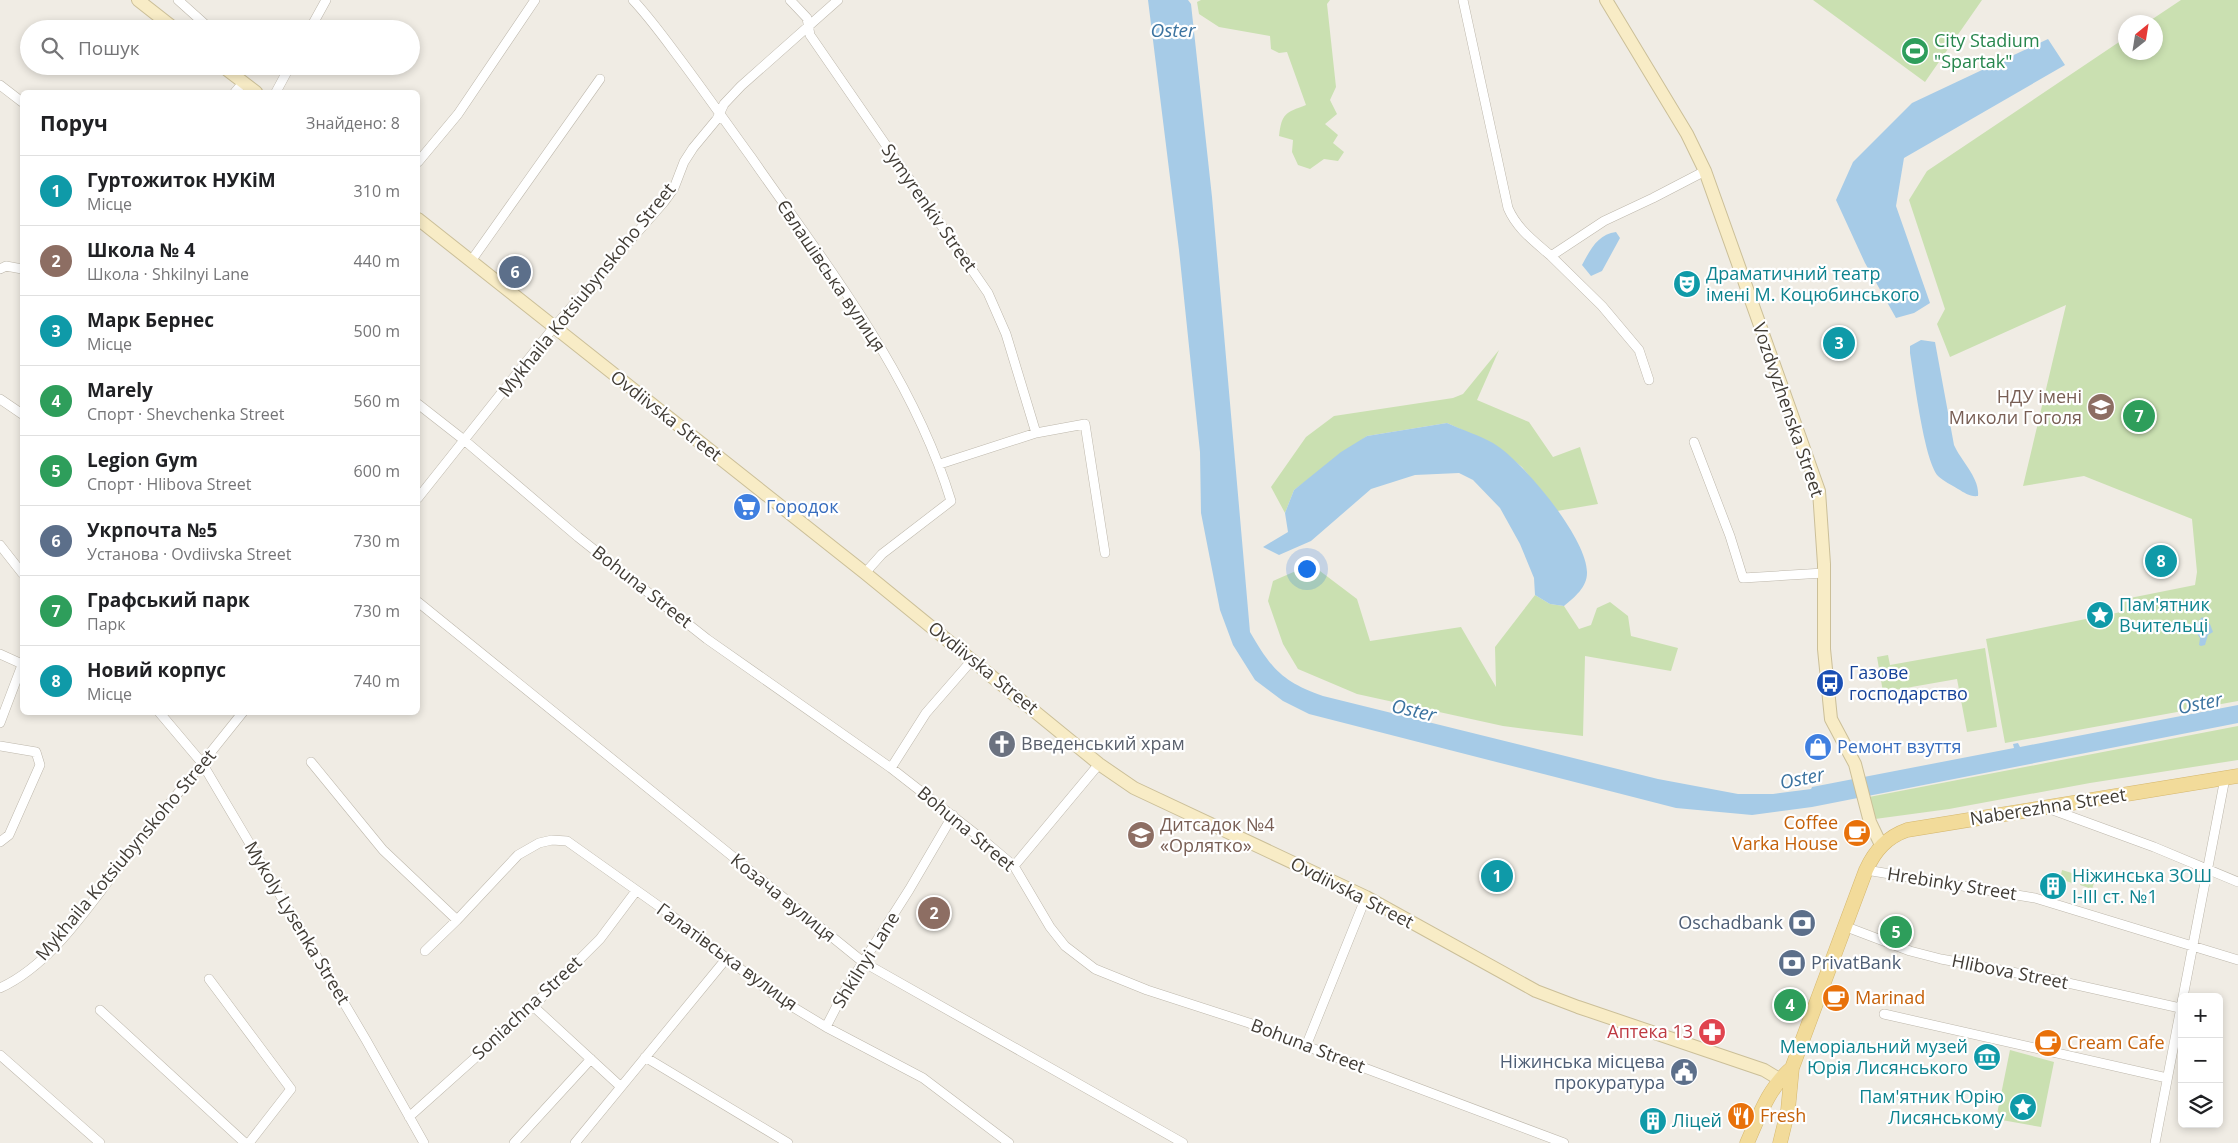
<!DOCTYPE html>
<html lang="uk">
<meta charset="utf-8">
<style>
body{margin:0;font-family:"Open Sans",sans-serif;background:#f6f6f6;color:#202124}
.controls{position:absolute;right:15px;bottom:15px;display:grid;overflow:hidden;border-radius:8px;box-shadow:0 2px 8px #0003}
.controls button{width:45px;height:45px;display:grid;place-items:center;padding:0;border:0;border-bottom:1px solid #e0e0e0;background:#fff;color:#202124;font:25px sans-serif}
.compass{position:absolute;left:2118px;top:15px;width:45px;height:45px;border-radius:50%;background:#fff;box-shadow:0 2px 8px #0003;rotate:30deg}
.you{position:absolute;left:1306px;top:568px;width:18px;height:18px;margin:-12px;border:4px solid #fff;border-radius:50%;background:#1a73e8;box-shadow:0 0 0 8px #1a73e833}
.badge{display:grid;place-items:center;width:32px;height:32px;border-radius:50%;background:#0b8043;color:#fff;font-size:16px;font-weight:700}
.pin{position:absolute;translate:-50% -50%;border:2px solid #fff;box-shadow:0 1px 5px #0006}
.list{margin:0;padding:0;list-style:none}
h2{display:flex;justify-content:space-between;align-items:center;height:65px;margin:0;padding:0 20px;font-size:21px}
h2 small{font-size:16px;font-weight:400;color:#757577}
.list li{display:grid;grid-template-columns:32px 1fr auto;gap:15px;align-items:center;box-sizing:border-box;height:70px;padding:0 20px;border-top:1px solid #e0e0e0}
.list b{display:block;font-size:19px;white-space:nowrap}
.list p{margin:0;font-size:16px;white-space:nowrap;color:#757577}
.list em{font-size:16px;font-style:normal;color:#757577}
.icon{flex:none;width:28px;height:28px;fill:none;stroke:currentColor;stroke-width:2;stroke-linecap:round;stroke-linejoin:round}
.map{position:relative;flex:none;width:2238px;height:1143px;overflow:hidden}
.search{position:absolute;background:#fff;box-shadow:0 2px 8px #0003;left:20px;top:20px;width:400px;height:55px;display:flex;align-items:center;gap:12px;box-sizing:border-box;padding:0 18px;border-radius:28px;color:#757577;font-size:19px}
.panel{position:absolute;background:#fff;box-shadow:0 2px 8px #0003;left:20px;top:90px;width:400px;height:625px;border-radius:8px}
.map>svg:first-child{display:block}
.green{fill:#cae0b1}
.water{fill:#a6cbe7}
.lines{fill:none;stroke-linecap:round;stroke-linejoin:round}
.street-casing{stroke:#bdb7ab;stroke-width:10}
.secondary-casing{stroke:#cbbf98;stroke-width:14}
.primary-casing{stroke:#d5b76d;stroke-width:15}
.street{stroke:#fff;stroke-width:9}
.secondary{stroke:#f8ecc6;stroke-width:12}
.primary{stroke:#f2db9a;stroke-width:14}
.labels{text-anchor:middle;stroke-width:4.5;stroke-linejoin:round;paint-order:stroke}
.leisure-label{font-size:18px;fill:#27864d;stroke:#fff;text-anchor:start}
.street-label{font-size:18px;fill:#413c35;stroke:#fff}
.culture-label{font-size:18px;fill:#0d838f;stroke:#fff;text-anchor:start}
.education-label{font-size:18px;fill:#785e54;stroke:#fff;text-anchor:end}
.shop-label{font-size:18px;fill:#366cbe;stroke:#fff;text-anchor:start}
.transit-label{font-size:18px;fill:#164399;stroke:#fff;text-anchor:start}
.worship-label{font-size:18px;fill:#5b616d;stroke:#fff;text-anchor:start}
.food-label{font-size:18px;fill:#c56008;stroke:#fff;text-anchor:start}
.service-label{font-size:18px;fill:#4e5e75;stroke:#fff;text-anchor:end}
.health-label{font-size:18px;fill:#be3a42;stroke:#fff;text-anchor:end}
.water-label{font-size:19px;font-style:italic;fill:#3b73a0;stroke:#fff}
</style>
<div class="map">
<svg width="2238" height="1143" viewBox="0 0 2238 1143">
<rect width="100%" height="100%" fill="#f0ece4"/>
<!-- green -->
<path class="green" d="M1201,0H1330L1327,4L1336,87L1330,100L1337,114L1325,124L1338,135L1333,143L1344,152L1338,161L1324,159L1310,169L1298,165L1292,152L1293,140L1279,136C1282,113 1285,113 1306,105L1287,52L1279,53L1271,49L1270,36L1219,27L1199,14L1197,2Z
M1813,0H1982L1925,82Z
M2181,0H2238V701L2005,743L1986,639L2121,612L2120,600L2195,585L2197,572L2192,519L2084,476L2023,486L2066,305L1950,357L1937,324L1945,309L1909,200L1927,171L2125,38L2126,52H2156V22H2148Z
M1499,350L1477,400L1529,422L1553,457L1580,447L1598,504L1557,511L1522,467L1493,444L1447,423L1367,436L1294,490L1285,513L1271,487L1306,437L1334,416L1453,398L1463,394Z
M1316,568L1357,599L1370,641L1461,627L1496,687L1495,647L1535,595L1550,604L1564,606L1579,629L1591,625L1597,608L1610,602L1628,616L1631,636L1678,648L1671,671L1585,656L1583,736L1503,726L1357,694L1298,669L1283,644L1268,601L1273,581L1298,570Z
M1985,648L1997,727L1967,732L1957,679L1883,692L1877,657L1888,655L1890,665Z
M2238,726V760L2090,783L1949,809L1875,819L1869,797Z
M2062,870L2075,874L2072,883L2060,879Z
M2083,877L2095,880L2092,889L2080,885Z
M2010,1050L2054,1062L2041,1127L1996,1119Z"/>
<!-- water -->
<path class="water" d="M1148,0H1188L1191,4L1212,197L1250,632C1271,668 1282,682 1323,696L1658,779L1738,794H1773L1811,789L1812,787L2014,748L2013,744L2018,743L2020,747L2238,705V723L1812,807L1752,815L1676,808L1309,714L1283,701L1255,680L1233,645L1220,610L1201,513L1200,452L1179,250Z
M2048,39L2065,65L1904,158L1896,206L1930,303L1914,313L1896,318L1865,263L1836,200L1853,162L1912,103Z
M1616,232L1620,238L1602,271L1591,276L1582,265C1590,250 1598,234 1616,232Z
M1921,340L1935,342L1954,445C1961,461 1980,478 1978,496C1970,497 1965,493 1958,489C1952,485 1943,481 1938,476C1924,460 1914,377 1910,353V346Z
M1447,423C1462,430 1479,435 1493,443C1522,460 1588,539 1587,573C1587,587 1575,597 1564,606L1550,604L1535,595L1534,578L1520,544L1500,508L1473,480L1459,473L1415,475L1371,489L1311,541L1279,555L1263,547L1288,532L1285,513L1294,490L1341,452L1367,436Z
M2202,617L2210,624L2213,632L2208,635L2205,645L2201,646L2199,645L2200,638L2193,628Z"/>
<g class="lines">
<!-- street casing -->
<g class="street-casing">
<path id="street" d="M178,0L207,26L206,29
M633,0C650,18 665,39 680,59C704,91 727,124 751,157C826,265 912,373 951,501L882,554L865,573
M790,0L807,18L810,35L988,293L1006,334L1036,433
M1463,0L1508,208C1517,229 1534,241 1551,256L1604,221L1653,198L1705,171
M310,29L326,0
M0,85L22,102
M235,92L243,83
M276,92L290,66
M418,162L458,114L535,0
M1551,256L1602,306L1639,350L1649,380
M471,261L600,79
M0,269L6,266L22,269
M0,399L22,414
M418,404L464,440L578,537L707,639L891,768L982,839L1014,866L1050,927L1065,946L1095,969L1147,990L1249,1023L1306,1046L1564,1143
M1694,442L1730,536L1743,578L1824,573
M940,464L1036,433L1085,424L1105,553
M418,498L554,327L664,202L674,188L684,162L693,148L717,119L724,104L741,86L838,0
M0,545L22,573
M418,602L863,962L1183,1143
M0,654L22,664
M159,712L202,763L366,1040L424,1143
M0,723L22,665
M0,746L36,752L40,765L9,835L0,842
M311,762L383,850L457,920
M891,768L926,713L973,659
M2050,809L2154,847L2238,882
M1014,866L1099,764
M1866,870L2035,898L2238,960
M1844,926L1910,951L1941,959L2050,979L2180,1008
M425,951L457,920L518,855L539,843L552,840L567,841L667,912L778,998L826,1027L923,1078L1009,1143
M209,979L291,1089L249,1143
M0,988C53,964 91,902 126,858C165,809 204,761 243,712
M533,1006L620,1086
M100,1010L245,1143
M1884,1014L2167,1078
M826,1027L844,992L909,890L953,815
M1306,1046L1366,897
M0,1055L100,1143
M645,1057L788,1143
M409,1117L533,1006L600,939L636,891
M514,1143L591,1059
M575,1143L726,959
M2155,1143L2225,778"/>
</g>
<!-- secondary casing -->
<g class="secondary-casing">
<path id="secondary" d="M138,0L175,29
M1606,0L1687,134L1705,171L1819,491L1824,564V649L1831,719L1855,764L1870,822L1881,845
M222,66L256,92
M418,219L865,573L1099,764L1134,788L1366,897L1536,991L1578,1007L1764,1070L1779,1079"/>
</g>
<!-- primary casing -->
<g class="primary-casing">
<path id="primary" d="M1747,1143C1759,1116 1769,1087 1792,1068
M1780,1143L1788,1110L1792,1068L1866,870C1875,850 1887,837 1907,830L2238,776"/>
</g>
<!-- street -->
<use href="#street" class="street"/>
<!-- secondary -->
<use href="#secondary" class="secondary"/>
<!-- primary -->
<use href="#primary" class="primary"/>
</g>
<!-- icons -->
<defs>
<g id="stadium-disc" transform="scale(1.4375)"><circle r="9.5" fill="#2e9e5b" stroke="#fff"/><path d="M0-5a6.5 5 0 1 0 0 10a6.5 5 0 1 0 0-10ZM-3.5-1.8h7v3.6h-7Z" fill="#fff"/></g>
<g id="theatre-disc" transform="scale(1.4375)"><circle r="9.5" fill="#0f9aa8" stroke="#fff"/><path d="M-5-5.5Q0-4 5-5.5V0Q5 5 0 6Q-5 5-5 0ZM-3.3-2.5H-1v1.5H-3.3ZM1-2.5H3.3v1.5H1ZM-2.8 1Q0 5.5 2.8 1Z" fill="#fff"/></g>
<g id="university-disc" transform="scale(1.4375)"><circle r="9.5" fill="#8d6e63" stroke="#fff"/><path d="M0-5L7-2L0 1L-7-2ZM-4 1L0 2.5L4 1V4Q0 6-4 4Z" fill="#fff"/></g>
<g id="supermarket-disc" transform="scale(1.4375)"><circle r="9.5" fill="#3f7fe0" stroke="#fff"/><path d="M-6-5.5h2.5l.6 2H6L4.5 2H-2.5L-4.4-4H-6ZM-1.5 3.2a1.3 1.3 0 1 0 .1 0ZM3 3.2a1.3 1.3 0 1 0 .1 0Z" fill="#fff"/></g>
<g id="sight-disc" transform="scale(1.4375)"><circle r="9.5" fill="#0f9aa8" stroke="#fff"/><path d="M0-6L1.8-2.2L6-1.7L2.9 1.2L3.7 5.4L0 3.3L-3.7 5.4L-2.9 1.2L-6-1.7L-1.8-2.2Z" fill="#fff"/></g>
<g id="bus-disc" transform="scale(1.4375)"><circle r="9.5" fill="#1a4fb4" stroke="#fff"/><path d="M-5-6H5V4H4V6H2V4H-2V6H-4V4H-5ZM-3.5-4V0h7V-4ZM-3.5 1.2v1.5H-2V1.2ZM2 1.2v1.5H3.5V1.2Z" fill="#fff"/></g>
<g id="church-disc" transform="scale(1.4375)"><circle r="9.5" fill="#6b7280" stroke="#fff"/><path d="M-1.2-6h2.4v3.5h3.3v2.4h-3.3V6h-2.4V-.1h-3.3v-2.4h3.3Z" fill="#fff"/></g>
<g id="shop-disc" transform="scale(1.4375)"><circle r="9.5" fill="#3f7fe0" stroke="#fff"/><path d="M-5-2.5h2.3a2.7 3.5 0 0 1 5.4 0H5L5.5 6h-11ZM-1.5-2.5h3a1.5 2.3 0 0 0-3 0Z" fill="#fff"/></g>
<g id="cafe-disc" transform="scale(1.4375)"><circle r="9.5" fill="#e8710a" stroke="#fff"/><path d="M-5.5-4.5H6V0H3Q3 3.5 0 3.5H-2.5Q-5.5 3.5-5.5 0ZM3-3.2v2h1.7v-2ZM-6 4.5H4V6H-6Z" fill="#fff"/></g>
<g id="school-disc" transform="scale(1.4375)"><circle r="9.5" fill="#8d6e63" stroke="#fff"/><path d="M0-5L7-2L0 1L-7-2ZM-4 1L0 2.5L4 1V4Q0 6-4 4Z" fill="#fff"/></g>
<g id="building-disc" transform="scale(1.4375)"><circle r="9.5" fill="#0f9aa8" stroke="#fff"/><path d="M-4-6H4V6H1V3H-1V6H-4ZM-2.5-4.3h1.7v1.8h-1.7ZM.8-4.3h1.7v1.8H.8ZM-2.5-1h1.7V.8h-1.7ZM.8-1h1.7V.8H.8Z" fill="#fff"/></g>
<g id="bank-disc" transform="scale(1.4375)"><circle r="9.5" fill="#5c6f8a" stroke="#fff"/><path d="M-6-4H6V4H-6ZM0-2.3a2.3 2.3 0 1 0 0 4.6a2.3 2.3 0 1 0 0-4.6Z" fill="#fff"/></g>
<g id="pharmacy-disc" transform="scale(1.4375)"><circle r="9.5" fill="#e0444e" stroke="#fff"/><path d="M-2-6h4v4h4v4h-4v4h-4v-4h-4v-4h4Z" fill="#fff"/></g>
<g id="museum-disc" transform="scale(1.4375)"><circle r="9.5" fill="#0f9aa8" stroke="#fff"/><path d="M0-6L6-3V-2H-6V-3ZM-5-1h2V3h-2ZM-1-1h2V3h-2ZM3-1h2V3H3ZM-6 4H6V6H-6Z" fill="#fff"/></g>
<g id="civic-disc" transform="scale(1.4375)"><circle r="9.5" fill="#5c6f8a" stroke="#fff"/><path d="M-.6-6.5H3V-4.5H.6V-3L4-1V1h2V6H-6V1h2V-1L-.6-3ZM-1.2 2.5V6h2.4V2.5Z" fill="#fff"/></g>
<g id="restaurant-disc" transform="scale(1.4375)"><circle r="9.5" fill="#e8710a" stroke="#fff"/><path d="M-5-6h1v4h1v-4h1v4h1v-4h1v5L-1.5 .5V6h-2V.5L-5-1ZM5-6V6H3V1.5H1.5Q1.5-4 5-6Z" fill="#fff"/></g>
</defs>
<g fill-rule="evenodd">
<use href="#stadium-disc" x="1915" y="51"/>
<use href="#theatre-disc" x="1687" y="284"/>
<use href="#university-disc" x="2101" y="407"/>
<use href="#supermarket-disc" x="747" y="507"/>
<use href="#sight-disc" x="2100" y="615"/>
<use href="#bus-disc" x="1830" y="683"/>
<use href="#church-disc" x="1002" y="744"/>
<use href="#shop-disc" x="1818" y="747"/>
<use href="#cafe-disc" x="1857" y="833"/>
<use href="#school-disc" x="1141" y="835"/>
<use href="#building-disc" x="2053" y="886"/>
<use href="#bank-disc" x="1802" y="923"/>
<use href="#bank-disc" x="1792" y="963"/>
<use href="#cafe-disc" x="1836" y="998"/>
<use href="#pharmacy-disc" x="1712" y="1032"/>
<use href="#cafe-disc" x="2048" y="1043"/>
<use href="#museum-disc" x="1987" y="1057"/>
<use href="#civic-disc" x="1684" y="1072"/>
<use href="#sight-disc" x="2023" y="1107"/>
<use href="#restaurant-disc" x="1741" y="1116"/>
<use href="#building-disc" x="1653" y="1121"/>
</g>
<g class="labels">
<!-- leisure labels -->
<g class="leisure-label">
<text x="1934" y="47">City Stadium<tspan x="1934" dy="21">"Spartak"</tspan></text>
</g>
<!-- street labels -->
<g class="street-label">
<text transform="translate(929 208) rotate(55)" y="6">Symyrenkiv Street</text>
<text transform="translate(831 276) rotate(56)" y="6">Євлашівська вулиця</text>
<text transform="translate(587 290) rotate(-51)" y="6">Mykhaila Kotsiubynskoho Street</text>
<text transform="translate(1788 410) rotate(71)" y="6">Vozdvyzhenska Street</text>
<text transform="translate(666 416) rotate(38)" y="6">Ovdiivska Street</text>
<text transform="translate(642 587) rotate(38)" y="6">Bohuna Street</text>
<text transform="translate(983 668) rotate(39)" y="6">Ovdiivska Street</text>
<text transform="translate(2048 807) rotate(-9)" y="6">Naberezhna Street</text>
<text transform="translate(966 829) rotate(40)" y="6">Bohuna Street</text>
<text transform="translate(126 855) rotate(-50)" y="6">Mykhaila Kotsiubynskoho Street</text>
<text transform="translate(1952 884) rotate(9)" y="6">Hrebinky Street</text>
<text transform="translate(1352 893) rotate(27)" y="6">Ovdiivska Street</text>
<text transform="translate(783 898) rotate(39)" y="6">Козача вулиця</text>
<text transform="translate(297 923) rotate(59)" y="6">Mykoly Lysenka Street</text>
<text transform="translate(727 957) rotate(36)" y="6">Галатівська вулиця</text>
<text transform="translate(866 960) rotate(-58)" y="6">Shkilnyi Lane</text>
<text transform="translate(2010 972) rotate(11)" y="6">Hlibova Street</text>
<text transform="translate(527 1008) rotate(-43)" y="6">Soniachna Street</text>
<text transform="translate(1308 1046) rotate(21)" y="6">Bohuna Street</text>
</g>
<!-- culture labels -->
<g class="culture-label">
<text x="1706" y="280">Драматичний театр<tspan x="1706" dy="21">імені М. Коцюбинського</tspan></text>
<text x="2119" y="611">Пам'ятник<tspan x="2119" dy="21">Вчительці</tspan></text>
<text x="2072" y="882">Ніжинська ЗОШ<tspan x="2072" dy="21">І-ІІІ ст. №1</tspan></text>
<text x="1968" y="1053" text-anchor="end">Меморіальний музей<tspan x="1968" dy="21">Юрія Лисянського</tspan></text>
<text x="2004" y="1103" text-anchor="end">Пам'ятник Юрію<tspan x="2004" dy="21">Лисянському</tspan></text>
<text x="1672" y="1127">Ліцей</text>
</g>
<!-- education labels -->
<g class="education-label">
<text x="2082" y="403">НДУ імені<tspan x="2082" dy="21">Миколи Гоголя</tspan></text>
<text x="1160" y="831" text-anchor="start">Дитсадок №4<tspan x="1160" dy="21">«Орлятко»</tspan></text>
</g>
<!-- shop labels -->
<g class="shop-label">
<text x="766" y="513">Городок</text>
<text x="1837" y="753">Ремонт взуття</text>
</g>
<!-- transit labels -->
<g class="transit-label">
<text x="1849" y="679">Газове<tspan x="1849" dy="21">господарство</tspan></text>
</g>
<!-- worship labels -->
<g class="worship-label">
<text x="1021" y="750">Введенський храм</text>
</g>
<!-- food labels -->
<g class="food-label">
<text x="1838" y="829" text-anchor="end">Coffee<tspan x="1838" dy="21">Varka House</tspan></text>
<text x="1855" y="1004">Marinad</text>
<text x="2067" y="1049">Cream Cafe</text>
<text x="1760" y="1122">Fresh</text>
</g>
<!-- service labels -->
<g class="service-label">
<text x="1783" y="929">Oschadbank</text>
<text x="1811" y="969" text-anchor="start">PrivatBank</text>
<text x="1665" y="1068">Ніжинська місцева<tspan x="1665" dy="21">прокуратура</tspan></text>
</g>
<!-- health labels -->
<g class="health-label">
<text x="1693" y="1038">Аптека 13</text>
</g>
<!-- water labels -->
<g class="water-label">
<text x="1173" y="37">Oster</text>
<text transform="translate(2200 703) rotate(-11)" y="7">Oster</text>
<text transform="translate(1414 710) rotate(13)" y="7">Oster</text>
<text transform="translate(1802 778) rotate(-11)" y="7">Oster</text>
</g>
</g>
</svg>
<div class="controls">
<button>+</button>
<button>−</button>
<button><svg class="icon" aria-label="layers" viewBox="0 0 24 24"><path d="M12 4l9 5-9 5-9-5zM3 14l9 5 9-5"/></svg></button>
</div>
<svg class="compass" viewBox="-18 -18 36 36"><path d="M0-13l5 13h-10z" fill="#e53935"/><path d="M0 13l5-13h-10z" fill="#757577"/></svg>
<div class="you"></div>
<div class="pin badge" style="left:1497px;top:876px;background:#0f9aa8">1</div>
<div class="pin badge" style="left:934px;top:913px;background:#8d6e63">2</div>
<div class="pin badge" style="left:1839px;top:343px;background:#0f9aa8">3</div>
<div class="pin badge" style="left:1790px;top:1005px;background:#2e9e5b">4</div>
<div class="pin badge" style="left:1896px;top:932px;background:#2e9e5b">5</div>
<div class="pin badge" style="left:515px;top:272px;background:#5c6f8a">6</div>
<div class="pin badge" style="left:2139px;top:416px;background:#2e9e5b">7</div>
<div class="pin badge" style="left:2161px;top:561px;background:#0f9aa8">8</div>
<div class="search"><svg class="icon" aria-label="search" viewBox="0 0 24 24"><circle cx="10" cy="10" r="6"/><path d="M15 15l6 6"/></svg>Пошук</div>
<section class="panel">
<h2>Поруч<small>Знайдено: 8</small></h2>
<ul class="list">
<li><span class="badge" style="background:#0f9aa8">1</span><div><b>Гуртожиток НУКіМ</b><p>Місце</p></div><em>310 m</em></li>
<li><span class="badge" style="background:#8d6e63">2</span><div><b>Школа № 4</b><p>Школа · Shkilnyi Lane</p></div><em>440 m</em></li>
<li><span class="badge" style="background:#0f9aa8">3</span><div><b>Марк Бернес</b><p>Місце</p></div><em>500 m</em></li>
<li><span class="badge" style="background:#2e9e5b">4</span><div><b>Marely</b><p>Спорт · Shevchenka Street</p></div><em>560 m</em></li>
<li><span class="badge" style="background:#2e9e5b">5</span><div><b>Legion Gym</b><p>Спорт · Hlibova Street</p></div><em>600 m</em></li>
<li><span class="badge" style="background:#5c6f8a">6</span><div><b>Укрпочта №5</b><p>Установа · Ovdiivska Street</p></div><em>730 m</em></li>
<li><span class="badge" style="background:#2e9e5b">7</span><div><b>Графський парк</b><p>Парк</p></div><em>730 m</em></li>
<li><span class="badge" style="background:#0f9aa8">8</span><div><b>Новий корпус</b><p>Місце</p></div><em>740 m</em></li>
</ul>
</section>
</div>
